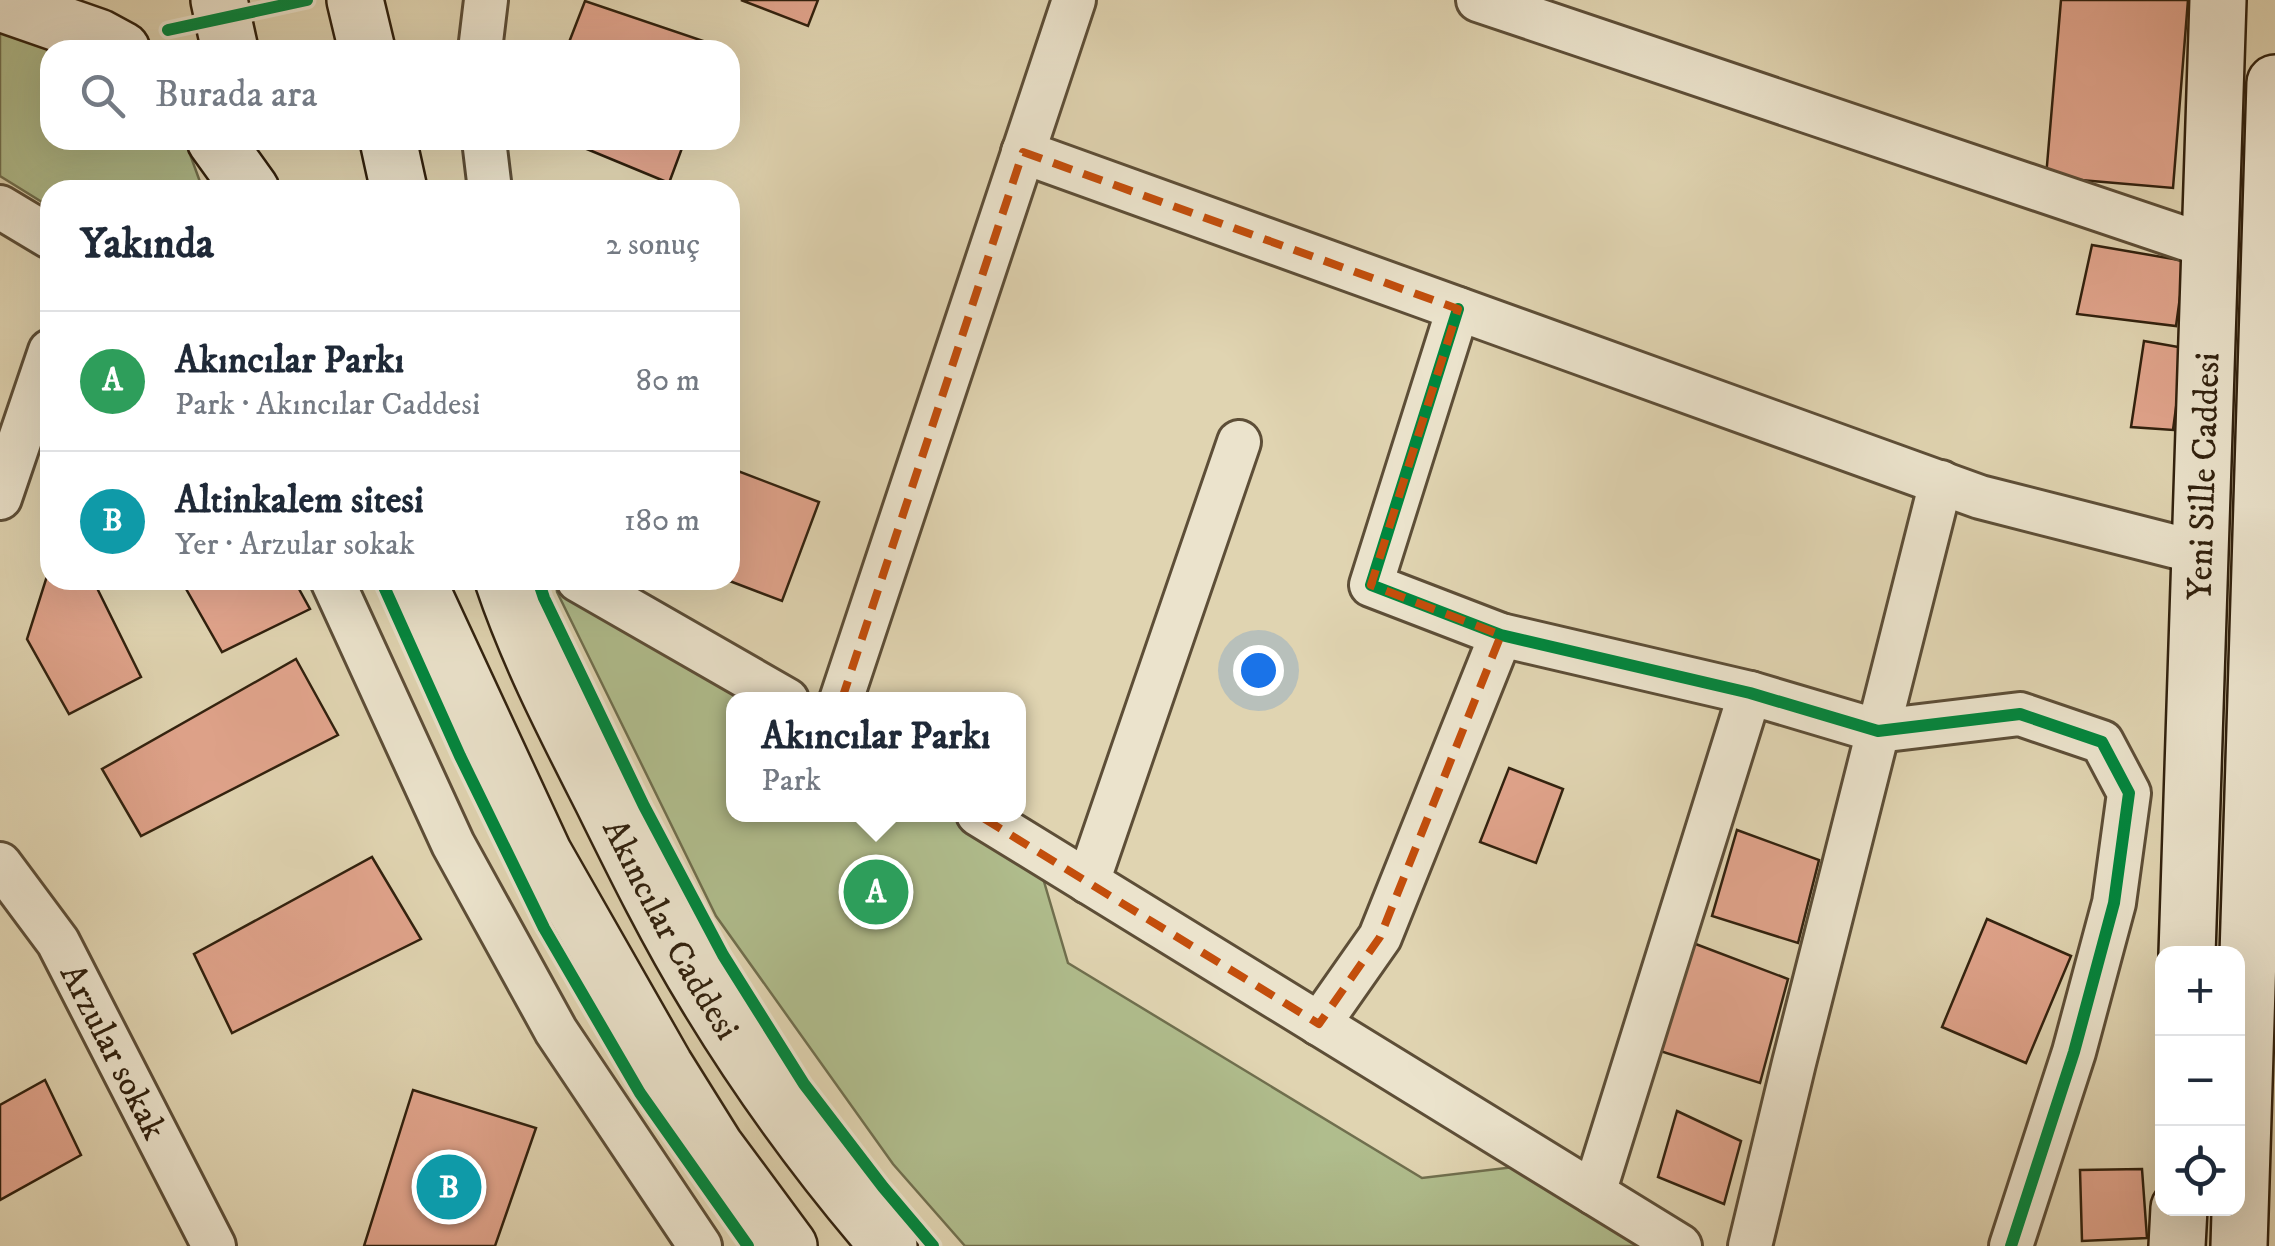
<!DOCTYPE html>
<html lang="tr">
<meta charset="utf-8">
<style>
body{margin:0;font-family:"IM FELL DW Pica",serif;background:#f2f2f3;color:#1f2937}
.controls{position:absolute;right:30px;bottom:30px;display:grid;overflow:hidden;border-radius:20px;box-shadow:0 10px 40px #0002}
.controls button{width:90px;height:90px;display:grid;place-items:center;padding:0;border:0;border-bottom:2px solid #e0e1e3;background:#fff;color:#1f2937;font:50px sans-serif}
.you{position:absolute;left:1258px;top:670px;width:35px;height:35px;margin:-25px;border:8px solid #fff;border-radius:50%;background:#1a73e8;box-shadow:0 0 0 15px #1a73e833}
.badge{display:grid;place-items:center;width:65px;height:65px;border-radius:50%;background:#8f2418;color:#fff;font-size:32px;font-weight:700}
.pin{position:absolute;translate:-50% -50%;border:5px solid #fff;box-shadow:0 2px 10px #0006}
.popup{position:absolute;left:726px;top:692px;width:300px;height:130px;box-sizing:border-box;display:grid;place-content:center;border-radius:20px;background:#fff;filter:drop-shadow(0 2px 8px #0005);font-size:32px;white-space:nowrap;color:#747a83}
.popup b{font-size:38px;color:#1f2937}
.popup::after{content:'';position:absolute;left:50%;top:100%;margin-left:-20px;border:20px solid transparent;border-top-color:#fff}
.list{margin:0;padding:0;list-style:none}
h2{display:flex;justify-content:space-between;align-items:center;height:130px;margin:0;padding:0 40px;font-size:42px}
h2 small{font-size:32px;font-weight:400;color:#747a83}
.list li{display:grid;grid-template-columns:65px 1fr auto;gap:30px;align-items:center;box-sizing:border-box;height:140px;padding:0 40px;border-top:2px solid #e0e1e3}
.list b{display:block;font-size:38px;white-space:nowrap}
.list p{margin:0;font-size:32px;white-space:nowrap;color:#747a83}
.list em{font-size:32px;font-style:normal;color:#747a83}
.icon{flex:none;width:55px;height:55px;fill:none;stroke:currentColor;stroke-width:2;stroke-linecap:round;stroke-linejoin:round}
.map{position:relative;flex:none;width:2275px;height:1246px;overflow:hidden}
.search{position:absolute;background:#fff;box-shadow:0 10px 40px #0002;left:40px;top:40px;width:700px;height:110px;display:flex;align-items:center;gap:25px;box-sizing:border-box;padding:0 35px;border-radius:30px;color:#747a83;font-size:38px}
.panel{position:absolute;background:#fff;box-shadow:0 10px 40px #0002;left:40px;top:180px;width:700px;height:410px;border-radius:30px}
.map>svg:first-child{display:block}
.green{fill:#b0bd8d;stroke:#706f4e;stroke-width:2.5}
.building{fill:#e1a48c;stroke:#31210e;stroke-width:2.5}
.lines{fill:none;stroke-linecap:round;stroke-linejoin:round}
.minor-casing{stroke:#5d4e37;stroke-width:48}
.secondary-casing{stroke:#31210e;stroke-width:60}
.minor{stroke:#ebe3cc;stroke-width:42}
.secondary{stroke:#ebe3cc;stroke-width:55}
.cycleway-casing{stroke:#ebe3cc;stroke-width:19}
.cycleway{stroke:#00873e;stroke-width:12}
.marked{fill:none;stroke:#c34e0c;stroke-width:8;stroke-dasharray:20 12;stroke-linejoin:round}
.labels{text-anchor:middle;stroke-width:8;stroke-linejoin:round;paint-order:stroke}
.street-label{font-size:35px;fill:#31210e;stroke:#ebe3cc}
</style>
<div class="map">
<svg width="2275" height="1246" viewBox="0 0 2275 1246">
<rect width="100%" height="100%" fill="#e0d4b1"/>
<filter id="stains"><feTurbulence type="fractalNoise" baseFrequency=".002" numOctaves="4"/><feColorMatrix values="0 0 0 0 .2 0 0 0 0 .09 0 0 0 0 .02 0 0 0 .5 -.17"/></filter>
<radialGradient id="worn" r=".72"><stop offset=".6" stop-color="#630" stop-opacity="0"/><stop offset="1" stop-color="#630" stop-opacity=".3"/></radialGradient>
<!-- green -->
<path class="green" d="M0,12L89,50H50V140H183L187,146L203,190H50V207L0,176Z
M556,582L755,699L734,700V814L950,815L1040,868L1068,963L1422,1178L1514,1167L1640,1246H965L893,1164L716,916L557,592Z"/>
<!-- building -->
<path class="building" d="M741,0H818L808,26Z
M2061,0H2188L2173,188L2046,177Z
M585,1L721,47L720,50H566Z
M565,140H685L669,183Z
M2092,245L2185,261L2176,326L2077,314Z
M2144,341L2184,348L2173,430L2131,427Z
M730,468L819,502L782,601L727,580H730Z
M50,574V580H93L141,677L69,714L27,639L47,576Z
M181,580H294L310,609L222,652Z
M296,659L338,735L141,836L102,769Z
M1509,768L1563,789L1536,863L1480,842Z
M1737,830L1819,860L1798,943L1712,916Z
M372,857L421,939L232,1033L194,954Z
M1987,919L2071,956L2026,1063L1942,1027Z
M1693,943L1788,979L1760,1083L1660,1051Z
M45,1080L81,1155L0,1200V1105Z
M413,1090L536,1128L495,1246H364Z
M1677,1111L1741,1141L1724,1204L1658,1177Z
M2142,1169L2147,1238L2082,1241L2080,1170Z"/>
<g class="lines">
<!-- minor casing -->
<g class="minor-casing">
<g id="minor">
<path d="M1478,0L2210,247"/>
<path d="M480,50L486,0"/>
<path d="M484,140L490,190"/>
<path d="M1023,152L1980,497L2200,553"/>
<path d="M0,207L50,237"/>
<path d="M1458,309L1371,585L1501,635L1750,693L1878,731L2020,714L2102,742L2129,793L2114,903L2074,1052L2011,1246"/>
<path d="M0,498L50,351"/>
<path d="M332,580L453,844L556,1031L700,1246"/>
<path d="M578,580L787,700"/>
<path d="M841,700L1074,0"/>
<path d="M978,814L1680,1246"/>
<path id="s1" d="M0,864L58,942L214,1246"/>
<path d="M1088,882L1239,442"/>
<path d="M1319,1024L1380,937L1501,635"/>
<path d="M1594,1193L1750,693"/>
<path d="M1750,1246L1794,1063L1941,482"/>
</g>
</g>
<!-- secondary casing -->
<g class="secondary-casing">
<g id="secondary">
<path d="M219,0L230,50"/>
<path d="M355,0L367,50"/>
<path d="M0,3L98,37L122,50"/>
<path d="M215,140L251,190"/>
<path d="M388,140L399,190"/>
<path d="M417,580L544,854L665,1066L715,1146L789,1246"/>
<path id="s2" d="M503,580C529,657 566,728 603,801C635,866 668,933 706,995C758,1081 823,1170 889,1246"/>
<path id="s3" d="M2187,954L2218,0"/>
<path d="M2177,1246L2179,1208"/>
<path d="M2239,1246L2275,83"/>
</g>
</g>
<!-- minor -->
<use href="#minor" class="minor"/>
<!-- secondary -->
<use href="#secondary" class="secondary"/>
<!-- cycleway casing -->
<g class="cycleway-casing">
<path id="cycleway" d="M168,30L307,0
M1458,309L1371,585L1501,635L1750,693L1878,731L2020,714L2102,742L2129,793L2114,903L2074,1052L2011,1246
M381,580L460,756L544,928L640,1093L748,1246
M538,580L544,598L644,806L723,955L804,1084L883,1187L933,1246"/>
</g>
<!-- cycleway -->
<use href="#cycleway" class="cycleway"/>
</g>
<!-- marked area -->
<path class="marked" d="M1023,152L1458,309L1371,585L1501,635L1380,937L1319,1024L833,726Z"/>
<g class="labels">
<!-- street labels -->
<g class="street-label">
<text dy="12" stroke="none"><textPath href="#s3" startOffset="478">Yeni Sille Caddesi</textPath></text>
<text dy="12" stroke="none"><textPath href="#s2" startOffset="388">Akıncılar Caddesi</textPath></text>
<text dy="12" stroke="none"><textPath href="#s1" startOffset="220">Arzular sokak</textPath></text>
</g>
</g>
<rect width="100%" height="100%" filter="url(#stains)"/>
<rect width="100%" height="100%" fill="url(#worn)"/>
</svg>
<div class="controls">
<button>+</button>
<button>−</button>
<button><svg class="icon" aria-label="locate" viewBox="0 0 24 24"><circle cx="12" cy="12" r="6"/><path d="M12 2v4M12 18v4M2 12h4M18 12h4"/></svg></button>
</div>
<div class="you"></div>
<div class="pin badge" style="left:876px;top:892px;background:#2e9e5b">A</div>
<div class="popup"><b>Akıncılar Parkı</b>Park</div>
<div class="pin badge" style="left:449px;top:1187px;background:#0f9aa8">B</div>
<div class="search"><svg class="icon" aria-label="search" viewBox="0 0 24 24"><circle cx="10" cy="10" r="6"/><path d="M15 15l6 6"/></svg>Burada ara</div>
<section class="panel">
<h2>Yakında<small>2 sonuç</small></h2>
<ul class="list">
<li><span class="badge" style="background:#2e9e5b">A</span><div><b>Akıncılar Parkı</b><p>Park · Akıncılar Caddesi</p></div><em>80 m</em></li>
<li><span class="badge" style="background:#0f9aa8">B</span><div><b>Altinkalem sitesi</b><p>Yer · Arzular sokak</p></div><em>180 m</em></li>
</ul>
</section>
</div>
